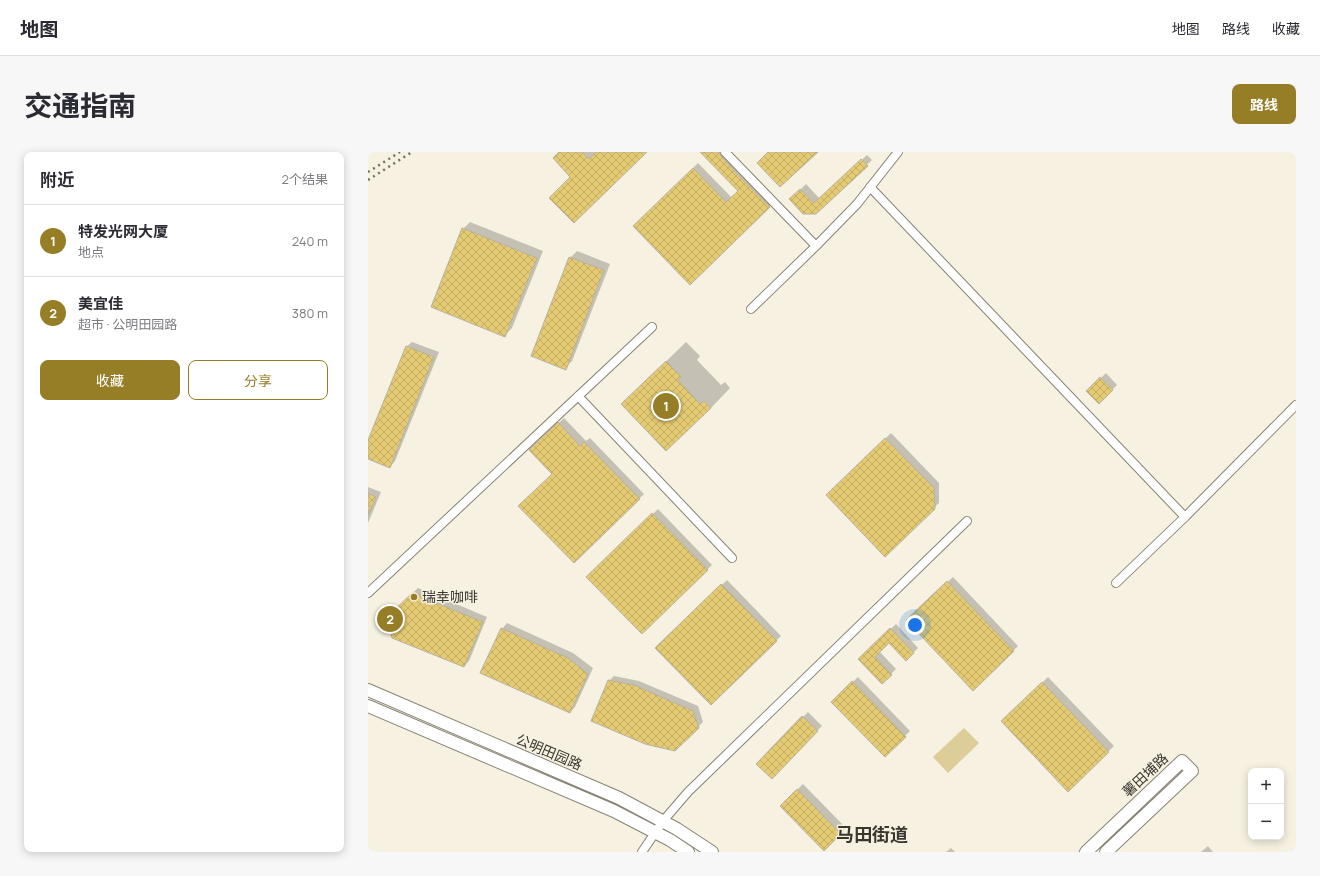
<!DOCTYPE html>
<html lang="zh">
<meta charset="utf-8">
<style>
body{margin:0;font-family:Manrope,"Noto Sans SC",sans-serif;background:#f7f7f7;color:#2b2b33}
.controls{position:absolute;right:12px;bottom:12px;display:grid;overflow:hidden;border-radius:8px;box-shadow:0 2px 10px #0003}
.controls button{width:36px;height:36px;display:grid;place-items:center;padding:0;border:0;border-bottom:1px solid #e1e1e2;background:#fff;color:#2b2b33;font:20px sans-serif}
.you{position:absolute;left:547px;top:473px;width:14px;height:14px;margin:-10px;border:3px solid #fff;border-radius:50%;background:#1a73e8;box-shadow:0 0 0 6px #1a73e833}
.badge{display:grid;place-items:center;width:26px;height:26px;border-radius:50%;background:#967e26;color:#fff;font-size:13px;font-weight:700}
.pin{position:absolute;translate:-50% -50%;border:2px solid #fff;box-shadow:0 1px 4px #0006}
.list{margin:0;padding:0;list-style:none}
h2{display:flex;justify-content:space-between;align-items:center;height:52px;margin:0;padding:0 16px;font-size:17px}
h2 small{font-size:13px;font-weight:400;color:#7c7c81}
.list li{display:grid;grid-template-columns:26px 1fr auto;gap:12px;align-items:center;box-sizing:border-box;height:72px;padding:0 16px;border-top:1px solid #e1e1e2}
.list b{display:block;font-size:15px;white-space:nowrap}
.list p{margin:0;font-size:13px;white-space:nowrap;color:#7c7c81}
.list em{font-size:13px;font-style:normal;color:#7c7c81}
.actions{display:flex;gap:8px;padding:12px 16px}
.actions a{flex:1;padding:9px 0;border:1px solid #967e26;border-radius:8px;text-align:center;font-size:14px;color:#967e26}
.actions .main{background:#967e26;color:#fff}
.map{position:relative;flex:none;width:928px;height:700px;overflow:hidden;border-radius:8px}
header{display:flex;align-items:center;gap:24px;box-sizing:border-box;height:56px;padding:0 20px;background:#fff;border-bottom:1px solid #e1e1e2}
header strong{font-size:19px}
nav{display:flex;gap:22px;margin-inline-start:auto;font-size:14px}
.intro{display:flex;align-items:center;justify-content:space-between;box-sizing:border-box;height:96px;padding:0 24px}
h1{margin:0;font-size:28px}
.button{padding:10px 18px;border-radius:8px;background:#967e26;color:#fff;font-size:14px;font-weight:700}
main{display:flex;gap:24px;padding:0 24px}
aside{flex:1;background:#fff;border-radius:8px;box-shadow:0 2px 10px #0003}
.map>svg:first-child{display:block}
.grass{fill:#ddcd99}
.shadow{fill:#0003}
.building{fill:url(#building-cross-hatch);stroke:#b7b2a2}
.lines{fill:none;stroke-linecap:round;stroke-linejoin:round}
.street-casing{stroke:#878273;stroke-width:10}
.secondary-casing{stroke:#878273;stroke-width:14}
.street{stroke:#fff;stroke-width:8}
.secondary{stroke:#fff;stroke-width:12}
.rail{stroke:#737066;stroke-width:2.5;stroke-dasharray:2 4;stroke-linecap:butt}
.poi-dot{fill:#967e26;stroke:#f6f1e0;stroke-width:1.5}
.labels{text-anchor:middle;stroke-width:3;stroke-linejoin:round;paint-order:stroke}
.poi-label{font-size:14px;fill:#393730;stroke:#f6f1e0;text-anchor:start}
.street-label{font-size:14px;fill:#393730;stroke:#f6f1e0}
.district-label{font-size:18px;font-weight:bold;fill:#393730;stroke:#f6f1e0}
</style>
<header>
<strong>地图</strong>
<nav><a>地图</a><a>路线</a><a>收藏</a></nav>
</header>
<div class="intro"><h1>交通指南</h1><a class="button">路线</a></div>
<main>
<aside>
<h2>附近<small>2个结果</small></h2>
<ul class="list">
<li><span class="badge">1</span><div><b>特发光网大厦</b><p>地点</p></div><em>240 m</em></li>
<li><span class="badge">2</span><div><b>美宜佳</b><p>超市 · 公明田园路</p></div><em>380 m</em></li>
</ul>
<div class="actions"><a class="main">收藏</a><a>分享</a></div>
</aside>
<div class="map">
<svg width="928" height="700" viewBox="0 0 928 700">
<defs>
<pattern id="building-cross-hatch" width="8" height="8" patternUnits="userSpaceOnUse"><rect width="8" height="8" fill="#e4ca73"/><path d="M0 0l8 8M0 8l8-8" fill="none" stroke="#c4ae64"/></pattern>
</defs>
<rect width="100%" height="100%" fill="#f6f1e0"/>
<!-- grass -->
<path class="grass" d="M596,576L611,591L580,621L565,605Z"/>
<!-- shadow -->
<path class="shadow" d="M192,0H277L204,25Z
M333,0H360L406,50L322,131L266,74L330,11L364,46L371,39Z
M499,3L504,8L448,61L423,47L438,32L452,47Z
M102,70L175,99L144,176L137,183L95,77Z
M209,99L242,112L204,209L197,216L202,106Z
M44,190L71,200L27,309L22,315L0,306V290L38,195Z
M318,190L332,204L329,208L353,233L357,230L362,236L343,256L254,252Z
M738,221L749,233L731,251L720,239Z
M196,266L218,289L222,286L276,342L206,410L185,322L162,298Z
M523,281L571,331V351L517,403L459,343Z
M0,335L13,340L0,371Z
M290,357L344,413L274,481L220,425Z
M585,425L650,494L605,537L539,468Z
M359,428L413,484L343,552L289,496Z
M50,436L119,465L101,509L96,514L19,466Z
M139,471L205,501L225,516L207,555L202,560L134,477Z
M528,472L550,496L538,508L521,490L511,499L528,517L514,531L497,502Z
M246,524L271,529L330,554L335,570L307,598L241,529Z
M490,525L542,579L517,604L464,550Z
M680,525L746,594L700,638L634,569Z
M440,560L454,574L404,625L389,612Z
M435,632L478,676L456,698L413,654Z
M840,694L845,700H833Z
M583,696L587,700H578Z"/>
<!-- building -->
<path class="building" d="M191,0H214L221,7L228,0H279L206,71L181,46L202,25L185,6Z
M332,0H351L353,4L370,23L402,55L322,133L265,74L325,16L358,50L370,39Z
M400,0H450L412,35L389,11Z
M493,7L500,14L448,62H435L421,47L432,37L446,51Z
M94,76L169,106L137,185L63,155Z
M201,105L236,118L198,218L163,204Z
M38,194L66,205L22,316L0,307V288Z
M298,209L313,225L310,228L332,252L336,249L343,256L298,299L253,252Z
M732,225L745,238L731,252L718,239Z
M190,270L212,294L216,290L272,347L206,411L150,354L184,322L161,298Z
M517,286L566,336L567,357L517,405L458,343Z
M0,341L8,345L0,364Z
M284,361L340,418L274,482L218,425Z
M579,429L646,499L605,539L538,468Z
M353,432L409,489L343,553L287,496Z
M44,441L115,470L96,515L24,486L18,466Z
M133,476L200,506L220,522L202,561L112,521Z
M522,476L546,501L538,509L521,491L507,505L524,523L514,532L490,507Z
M240,528L266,533L325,559L331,576L307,599L277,592L223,569Z
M484,529L538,585L517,605L463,550Z
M674,530L741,600L700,640L633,569Z
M434,564L450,579L404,627L388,612Z
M429,637L473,682L456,699L412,654Z"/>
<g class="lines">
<!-- street casing -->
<g class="street-casing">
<path id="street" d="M357,0L448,94
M502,35L817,365
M383,157L448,94L489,52L530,0
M210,244L364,406
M748,431L817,365L928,253
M0,441L284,175
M274,700L295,669L320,640L599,369"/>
</g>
<!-- secondary casing -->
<g class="secondary-casing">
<path id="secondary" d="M0,538L251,646L309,677L344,700
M0,554L246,659L302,688L320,700
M718,700L814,609L824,619L738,700"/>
</g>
<!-- street -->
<use href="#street" class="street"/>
<!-- secondary -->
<use href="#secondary" class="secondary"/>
<!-- rail -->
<path class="rail" d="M0,20L32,0
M0,28L44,0"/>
</g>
<!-- markers -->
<circle class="poi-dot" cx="46" cy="445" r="4"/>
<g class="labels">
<!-- poi labels -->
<g class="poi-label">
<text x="54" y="450">瑞幸咖啡</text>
</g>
<!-- street labels -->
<g class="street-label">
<text transform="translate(181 600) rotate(23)" y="5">公明田园路</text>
<text transform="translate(777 623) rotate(-43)" y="5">薯田埔路</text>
</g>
<!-- district labels -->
<g class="district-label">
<text x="504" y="689">马田街道</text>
</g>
</g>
</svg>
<div class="controls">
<button>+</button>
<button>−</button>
</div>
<div class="you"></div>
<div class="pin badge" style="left:298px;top:254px">1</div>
<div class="pin badge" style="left:22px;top:467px">2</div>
</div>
</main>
